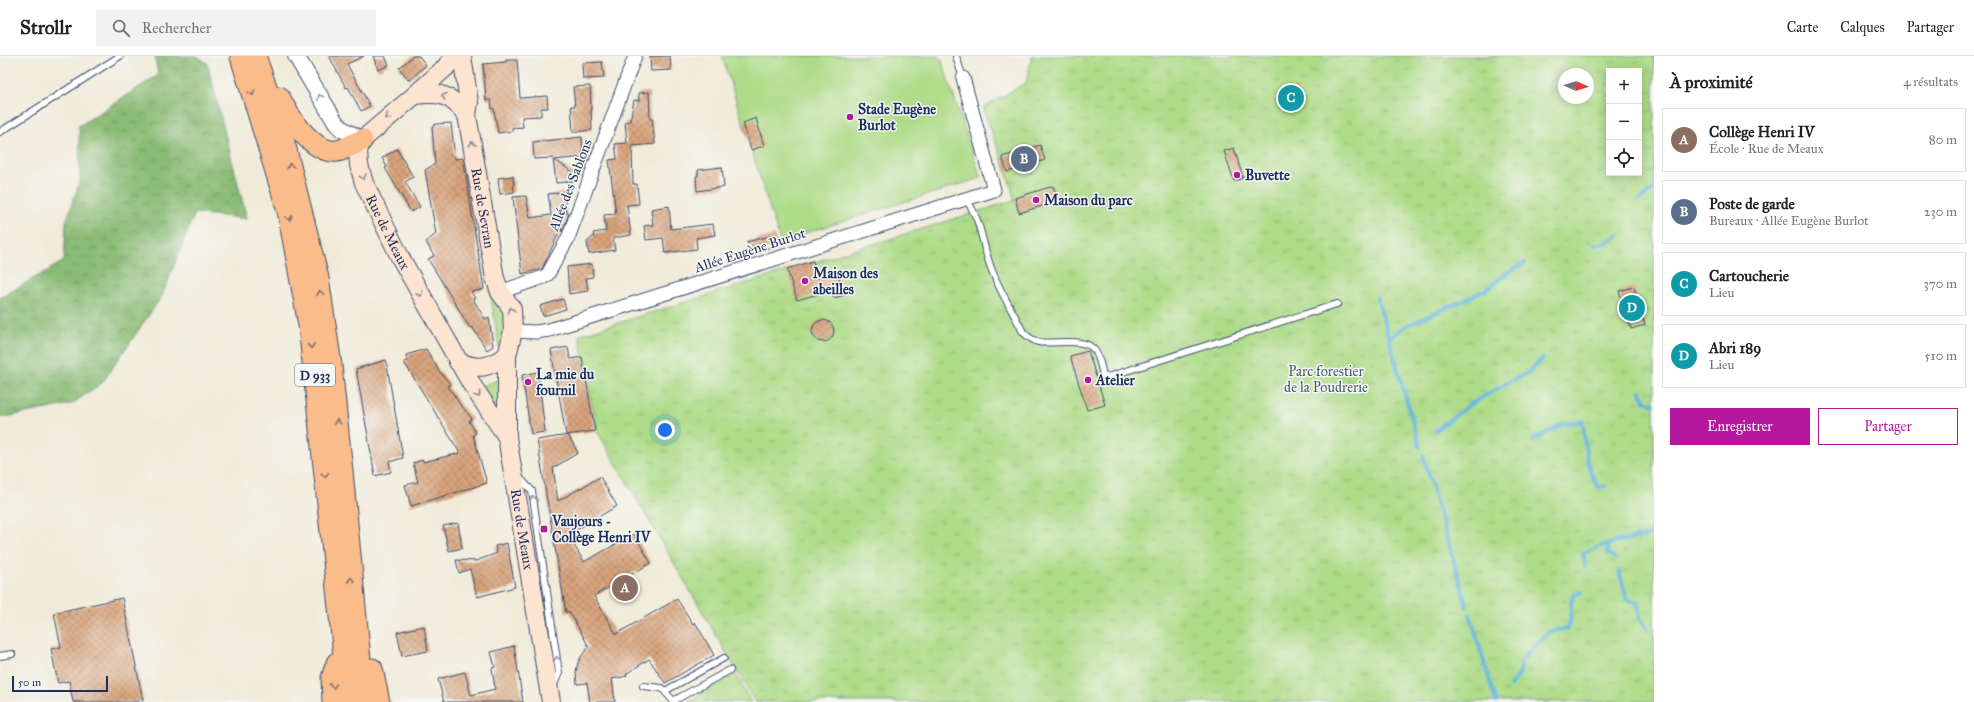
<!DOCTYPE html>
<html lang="fr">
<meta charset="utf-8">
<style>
body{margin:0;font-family:"IM FELL Great Primer",serif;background:#f2f2f2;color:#202124}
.controls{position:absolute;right:12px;top:12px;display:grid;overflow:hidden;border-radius:0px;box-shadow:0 2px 10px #0003}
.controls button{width:36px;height:36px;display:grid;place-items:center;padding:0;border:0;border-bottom:1px solid #e0e0e0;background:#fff;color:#202124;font:20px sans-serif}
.compass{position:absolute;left:1558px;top:12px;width:36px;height:36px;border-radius:50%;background:#fff;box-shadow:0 2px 10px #0003;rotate:93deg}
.scale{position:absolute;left:12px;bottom:10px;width:96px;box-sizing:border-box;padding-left:4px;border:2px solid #1b2f5e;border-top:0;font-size:11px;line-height:14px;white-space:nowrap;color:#1b2f5e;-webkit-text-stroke:3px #f6f6f2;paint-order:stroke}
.you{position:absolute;left:665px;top:374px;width:14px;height:14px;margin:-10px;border:3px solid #fff;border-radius:50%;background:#1a73e8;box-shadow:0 0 0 6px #1a73e833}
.badge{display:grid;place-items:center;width:26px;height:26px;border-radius:50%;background:#b5179e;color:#fff;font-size:13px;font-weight:700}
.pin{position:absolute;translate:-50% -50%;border:2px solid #fff;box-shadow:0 1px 4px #0006}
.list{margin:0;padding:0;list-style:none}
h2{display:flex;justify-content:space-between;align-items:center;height:52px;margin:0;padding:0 16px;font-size:17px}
h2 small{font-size:13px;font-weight:400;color:#757577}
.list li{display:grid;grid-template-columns:26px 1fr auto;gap:12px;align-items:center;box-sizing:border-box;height:64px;margin:0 8px 8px;padding:0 8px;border:1px solid #e0e0e0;border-radius:0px}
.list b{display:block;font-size:15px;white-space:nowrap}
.list p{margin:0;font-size:13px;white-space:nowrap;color:#757577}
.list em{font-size:13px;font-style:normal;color:#757577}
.actions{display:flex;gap:8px;padding:12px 16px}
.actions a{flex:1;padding:9px 0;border:1px solid #b5179e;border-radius:0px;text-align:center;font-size:14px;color:#b5179e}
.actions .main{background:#b5179e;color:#fff}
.icon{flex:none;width:22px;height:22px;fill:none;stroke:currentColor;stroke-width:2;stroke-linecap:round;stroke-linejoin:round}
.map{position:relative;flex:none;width:1654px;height:646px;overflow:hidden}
header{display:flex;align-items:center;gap:24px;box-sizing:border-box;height:56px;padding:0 20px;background:#fff;border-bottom:1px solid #e0e0e0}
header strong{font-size:19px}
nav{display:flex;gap:22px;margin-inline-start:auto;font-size:14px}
.search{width:280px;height:36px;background:#f2f2f2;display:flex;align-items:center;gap:10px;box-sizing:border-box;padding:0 14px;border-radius:0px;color:#757577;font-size:15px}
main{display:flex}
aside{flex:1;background:#fff}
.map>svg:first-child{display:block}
.grass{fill:url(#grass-dots);stroke:#648572}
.forest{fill:url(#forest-crowns);stroke:#527569}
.park{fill:url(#park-tufts);stroke:#648572;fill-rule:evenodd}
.garden{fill:#addb87;stroke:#648572}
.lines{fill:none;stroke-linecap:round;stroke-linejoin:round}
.stream{stroke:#63b6de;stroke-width:4}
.building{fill:url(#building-cross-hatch)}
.service-casing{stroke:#3b4b70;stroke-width:8}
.minor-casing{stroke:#3b4b70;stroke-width:15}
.tertiary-casing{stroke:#3b4b70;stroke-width:18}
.secondary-casing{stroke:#3b4b70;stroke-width:20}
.trunk-casing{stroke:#3b4b70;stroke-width:23}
.service{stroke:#fff;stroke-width:6}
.minor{stroke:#fff;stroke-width:13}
.tertiary{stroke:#fff;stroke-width:16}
.secondary{stroke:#fde4d1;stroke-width:18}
.trunk{stroke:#fabc8b;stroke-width:21}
.oneway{stroke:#7f6e72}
.oneway2{stroke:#8c8a98}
.oneway3{stroke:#8d97ae}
.poi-dot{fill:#b5179e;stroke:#f6f6f2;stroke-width:1.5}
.labels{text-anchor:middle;stroke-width:3;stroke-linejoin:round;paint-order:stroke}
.shield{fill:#f6f6f2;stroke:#5d6b8a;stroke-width:1}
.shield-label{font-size:13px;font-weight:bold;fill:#1b2f5e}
.poi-label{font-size:14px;font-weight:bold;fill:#1b2f5e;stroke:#f6f6f2;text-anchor:start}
.street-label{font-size:14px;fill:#1b2f5e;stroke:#f6f6f2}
.park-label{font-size:14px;fill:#405a68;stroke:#f6f6f2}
</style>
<header>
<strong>Strollr</strong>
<div class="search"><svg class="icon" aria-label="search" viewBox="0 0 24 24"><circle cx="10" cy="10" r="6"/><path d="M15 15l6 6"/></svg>Rechercher</div>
<nav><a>Carte</a><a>Calques</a><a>Partager</a></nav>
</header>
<main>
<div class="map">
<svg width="1654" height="646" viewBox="0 0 1654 646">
<defs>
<pattern id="grass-dots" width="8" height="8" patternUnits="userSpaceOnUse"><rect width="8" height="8" fill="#addb87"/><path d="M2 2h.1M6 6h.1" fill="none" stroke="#94bc77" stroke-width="1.8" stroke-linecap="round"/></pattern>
<pattern id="forest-crowns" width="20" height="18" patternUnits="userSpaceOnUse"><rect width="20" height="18" fill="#8abb74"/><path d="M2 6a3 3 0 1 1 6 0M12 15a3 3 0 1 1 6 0" fill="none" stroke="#709862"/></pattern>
<pattern id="park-tufts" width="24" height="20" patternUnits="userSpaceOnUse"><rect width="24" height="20" fill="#addb87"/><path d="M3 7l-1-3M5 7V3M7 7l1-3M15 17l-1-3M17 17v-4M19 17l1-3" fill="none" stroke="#94bc77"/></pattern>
<pattern id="building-cross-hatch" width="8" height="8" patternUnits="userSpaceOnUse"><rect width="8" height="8" fill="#d9a47c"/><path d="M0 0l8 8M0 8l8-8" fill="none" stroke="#af8669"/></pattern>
</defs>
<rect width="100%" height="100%" fill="#f6f6f2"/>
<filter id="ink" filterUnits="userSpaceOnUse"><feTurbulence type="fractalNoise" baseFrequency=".025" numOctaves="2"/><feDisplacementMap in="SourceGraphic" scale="8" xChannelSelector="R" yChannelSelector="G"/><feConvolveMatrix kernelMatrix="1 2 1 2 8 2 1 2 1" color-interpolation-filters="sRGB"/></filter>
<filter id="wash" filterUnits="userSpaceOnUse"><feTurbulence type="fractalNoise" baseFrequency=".012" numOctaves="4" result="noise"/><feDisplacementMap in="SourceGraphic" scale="16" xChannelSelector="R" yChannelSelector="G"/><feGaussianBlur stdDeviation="0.9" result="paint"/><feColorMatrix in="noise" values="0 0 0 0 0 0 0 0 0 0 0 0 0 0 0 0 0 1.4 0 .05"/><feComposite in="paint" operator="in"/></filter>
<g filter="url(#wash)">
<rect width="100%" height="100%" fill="#f0ebd8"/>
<!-- grass -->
<path class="grass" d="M488,223L509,260L503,291H499Z
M498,324L502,325L504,358L477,332Z"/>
<!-- forest -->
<path class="forest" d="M155,0H197L207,7L247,163L195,157L162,240L102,327L72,348L0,362V242L64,205L66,166L80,124L79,70L158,19Z"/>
<!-- park -->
<path class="park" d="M1032,0H1654V646H755L597,375L579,279L1015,144L1007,118L983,52L1026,27ZM1609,15H1639V117H1609ZM1564,18H1588V42H1564Z"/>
<!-- garden -->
<path class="garden" d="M722,0H940L981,122L780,185Z
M735,618L751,646H689L688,645Z"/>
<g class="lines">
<!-- stream -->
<path class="stream" d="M1640,144L1654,133
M1595,189L1607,186L1619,179
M1377,241L1420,391
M1389,282L1406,270L1486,234L1507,217L1525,207
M1640,335L1645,345L1654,348
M1436,374L1471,348L1507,327L1528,317L1543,302
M1533,384L1563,368L1583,365C1585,388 1585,411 1598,431L1606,430
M1423,399L1467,551
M1607,488L1608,498L1615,502
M1585,511L1583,497L1607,488L1654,478
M1619,515L1627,544L1637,546L1640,562L1647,572
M1470,559L1496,646
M1510,630L1520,617L1522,604L1534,590L1549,576L1568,572C1574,558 1568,553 1573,540L1581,536"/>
</g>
<g id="blocks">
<!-- building -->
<path class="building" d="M329,0H364L347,8L370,50L361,55L348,31L346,32Z
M373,0H385L389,9L378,14Z
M413,0H419L426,9L409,24L399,12Z
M650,0H670L671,14L651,15Z
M506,4H517L520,42L547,40L548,52H541V60L522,61L523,71L512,72V75L498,77L494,53H492L491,44H486L483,8L506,6Z
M602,6L604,22L583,23L582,7Z
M590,30L592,74L573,76L571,50H575L573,31Z
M1296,31L1301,48L1287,53L1282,36Z
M649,36L650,63H652L655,88L632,90L633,128H637L639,148L627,149L631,179L613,182L615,194L589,198L587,186L594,180L593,177L606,175L604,159L616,158L609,104L617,103L615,88L627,87L625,66L630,65L634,44L639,45V37Z
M756,62L764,90L751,94L743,67Z
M451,67L455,103L463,102L484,233L471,236L475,242L473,243L485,263L489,261L493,290L487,294L472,271L470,272L428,203L434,200L426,186L436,178L425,114L435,108L432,71L436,68Z
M582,81L583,101L555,104L574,117V125L556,127L553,102L534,103L533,86Z
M1040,89L1045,104L1007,116L1002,101Z
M1234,92L1243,122L1234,125L1224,95Z
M397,93L413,121L405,126L420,151L411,156L385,112L387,111L382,102Z
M722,111L724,131L697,135L696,120H698V114Z
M513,120L514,136L500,138L498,122Z
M1053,130L1058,145L1019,157L1015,142Z
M564,136L566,157H569L562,176L561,172L542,213L522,218L513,141L526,140L530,162L551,159L548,138Z
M669,150L671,173L713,168L715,179L696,182L697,193L665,197L663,182L646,184L644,170L653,169L651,153Z
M774,179L777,189L752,197L756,191L746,186Z
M813,205L818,222L837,215L844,239L834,242L832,234L797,244L787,213Z
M592,208L593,221L586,222L588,235L569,238L567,211Z
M1634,231L1645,269L1631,273L1619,235Z
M563,243L566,253L543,260L540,250Z
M812 275a11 11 0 1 1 22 0a11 11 0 1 1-22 0Z
M568,291L570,303L582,301L595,375L566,379L551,294Z
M426,293L439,315L451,329L448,330L461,350H462L472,363L469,365L476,377L473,379L487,427L411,450L405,429L418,426L413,407L423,404V406L460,397L404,306L408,305L406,299Z
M1088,295L1105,349L1087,354L1070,300Z
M386,304L403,402L389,406L391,416L375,420L356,313Z
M538,316L545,376L531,378L522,319Z
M568,379L578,397L553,412L558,445L600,421L617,450L568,479L584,506L634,478L651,507L594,540L616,578L677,543L693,568L695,566L714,599L665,627L649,603L626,618L627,620L612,623L615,646H590L587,627L577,628L576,616L578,607L582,599L589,591L569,555L566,557L537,384Z
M458,467L462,492L449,495L443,470Z
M507,487L515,531L477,541L470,513L459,517L456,504L476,505L497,497L495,490Z
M122,542L143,644L133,646H73L69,625L58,627L51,593L61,591L54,557Z
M424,570L428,595L402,600L397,576Z
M514,590L523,646H444L438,623L465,616L471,639L495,633L492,612L495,611L491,596Z"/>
</g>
</g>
<g filter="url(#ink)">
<use href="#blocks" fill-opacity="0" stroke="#3b4b70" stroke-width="1"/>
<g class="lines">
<!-- service casing -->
<g class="service-casing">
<path id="service" d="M956,0L963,22
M0,76L120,0
M966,143C981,164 981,183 989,206C996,230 1012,253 1023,276C1027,280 1032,284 1038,286C1053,289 1086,280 1095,295C1100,301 1101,314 1104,322L1337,248
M519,421L532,435L559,617L553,631
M0,600L12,598
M643,630L662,632L674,646
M665,635L724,602
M673,645L730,614"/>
</g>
<!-- minor casing -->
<g class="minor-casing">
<path id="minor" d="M500,236L544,221L548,218L568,182L635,0
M513,275L536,276L549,274L994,134L963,22"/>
</g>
<!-- tertiary casing -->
<g class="tertiary-casing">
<path id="tertiary" d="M296,0L336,67L342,73L362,84"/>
</g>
<!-- secondary casing -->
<g class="secondary-casing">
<g id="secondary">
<path id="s1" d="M454,0L446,11L415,39L362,84L358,95L359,109L364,127L400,201L472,329L507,381"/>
<path id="s2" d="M462,0L469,46L467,59L495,222L500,236L512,253L513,275L507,300V381L551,646"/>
<path d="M415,39C440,36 450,38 467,59"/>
<path d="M458,306C480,314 487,312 507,300"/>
</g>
</g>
<!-- trunk casing -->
<g class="trunk-casing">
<path id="trunk" d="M255,0L280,70L318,222L331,309L342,415L364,646
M241,1L288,155L309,269L349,646
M279,41C288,60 313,98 337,95C345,94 355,87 362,84
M372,613L379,646
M333,646L332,622L337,607"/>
</g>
<!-- service -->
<use href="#service" class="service"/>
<!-- minor -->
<use href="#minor" class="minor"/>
<!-- tertiary -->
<use href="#tertiary" class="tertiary"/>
<!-- secondary -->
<use href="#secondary" class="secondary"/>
<!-- trunk -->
<use href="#trunk" class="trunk"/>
</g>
<!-- one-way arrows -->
<defs><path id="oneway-chevron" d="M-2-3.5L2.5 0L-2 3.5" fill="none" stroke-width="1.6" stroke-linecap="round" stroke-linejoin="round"/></defs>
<g class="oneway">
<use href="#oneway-chevron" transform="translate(252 37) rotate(72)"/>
<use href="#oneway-chevron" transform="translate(290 110) rotate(-104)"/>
<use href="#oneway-chevron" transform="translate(289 162) rotate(79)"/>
<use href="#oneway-chevron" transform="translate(320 237) rotate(-98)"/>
<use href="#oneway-chevron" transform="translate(311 290) rotate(84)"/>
<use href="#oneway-chevron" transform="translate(337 366) rotate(-96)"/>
<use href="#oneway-chevron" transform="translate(325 419) rotate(84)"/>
<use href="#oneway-chevron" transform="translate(351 524) rotate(-95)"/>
<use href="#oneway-chevron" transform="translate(333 630) rotate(88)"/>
</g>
<g class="oneway2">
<use href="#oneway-chevron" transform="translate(444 40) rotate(-160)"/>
<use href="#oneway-chevron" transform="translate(388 61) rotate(140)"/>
<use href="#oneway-chevron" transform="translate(472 88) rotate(-100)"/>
<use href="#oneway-chevron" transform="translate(363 121) rotate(74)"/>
<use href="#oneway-chevron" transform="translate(420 238) rotate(61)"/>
<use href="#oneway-chevron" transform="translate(511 254) rotate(-109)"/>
<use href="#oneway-chevron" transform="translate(478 339) rotate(55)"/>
</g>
<g class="oneway3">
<use href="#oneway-chevron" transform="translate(320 41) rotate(-121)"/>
<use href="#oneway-chevron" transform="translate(533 442) rotate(-99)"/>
<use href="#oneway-chevron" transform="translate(557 603) rotate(-98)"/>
</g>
</g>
<!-- markers -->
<g class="poi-dot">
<circle cx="850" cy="61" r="4"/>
<circle cx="1237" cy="119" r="4"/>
<circle cx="1036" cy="144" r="4"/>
<circle cx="805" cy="225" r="4"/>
<circle cx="1088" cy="324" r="4"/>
<circle cx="528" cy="326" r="4"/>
<rect x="540" y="469" width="8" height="8" rx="2"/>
</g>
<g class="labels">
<!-- shield labels -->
<rect class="shield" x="295" y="308" width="40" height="22" rx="3"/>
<g class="shield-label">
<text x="315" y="324">D 933</text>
</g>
<!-- poi labels -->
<g class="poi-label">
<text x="858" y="58">Stade Eugène<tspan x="858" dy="16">Burlot</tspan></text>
<text x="1245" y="124">Buvette</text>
<text x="1044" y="149">Maison du parc</text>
<text x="813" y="222">Maison des<tspan x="813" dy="16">abeilles</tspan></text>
<text x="536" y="323">La mie du<tspan x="536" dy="16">fournil</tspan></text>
<text x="1096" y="329">Atelier</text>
<text x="552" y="470">Vaujours -<tspan x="552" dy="16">Collège Henri IV</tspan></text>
</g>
<!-- street labels -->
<g class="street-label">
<text transform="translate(570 129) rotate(-69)" y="5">Allée des Sablons</text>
<text dy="5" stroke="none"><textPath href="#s2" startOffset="154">Rue de Sevran</textPath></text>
<text dy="5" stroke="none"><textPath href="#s1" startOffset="224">Rue de Meaux</textPath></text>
<text transform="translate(750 194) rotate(-18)" y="5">Allée Eugène Burlot</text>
<text dy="5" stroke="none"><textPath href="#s2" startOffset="483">Rue de Meaux</textPath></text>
</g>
<!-- park labels -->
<g class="park-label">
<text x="1326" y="320">Parc forestier<tspan x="1326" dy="16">de la Poudrerie</tspan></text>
</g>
</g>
</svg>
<div class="controls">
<button>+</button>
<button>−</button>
<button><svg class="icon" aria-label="locate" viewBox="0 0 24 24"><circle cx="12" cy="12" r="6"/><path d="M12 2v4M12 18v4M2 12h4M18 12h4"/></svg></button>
</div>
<svg class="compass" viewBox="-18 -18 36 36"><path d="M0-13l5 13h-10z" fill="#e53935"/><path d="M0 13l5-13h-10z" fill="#757577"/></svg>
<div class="scale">50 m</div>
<div class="you"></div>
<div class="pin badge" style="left:625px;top:532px;background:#8d6e63">A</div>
<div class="pin badge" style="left:1024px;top:103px;background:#5c6f8a">B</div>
<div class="pin badge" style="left:1291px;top:42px;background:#0f9aa8">C</div>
<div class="pin badge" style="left:1632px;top:252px;background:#0f9aa8">D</div>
</div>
<aside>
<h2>À proximité<small>4 résultats</small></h2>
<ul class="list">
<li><span class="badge" style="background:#8d6e63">A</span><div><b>Collège Henri IV</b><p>École · Rue de Meaux</p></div><em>80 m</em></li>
<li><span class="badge" style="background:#5c6f8a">B</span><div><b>Poste de garde</b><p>Bureaux · Allée Eugène Burlot</p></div><em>230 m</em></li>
<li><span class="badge" style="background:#0f9aa8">C</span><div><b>Cartoucherie</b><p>Lieu</p></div><em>370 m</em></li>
<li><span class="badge" style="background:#0f9aa8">D</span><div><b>Abri 189</b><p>Lieu</p></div><em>510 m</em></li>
</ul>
<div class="actions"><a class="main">Enregistrer</a><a>Partager</a></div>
</aside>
</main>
